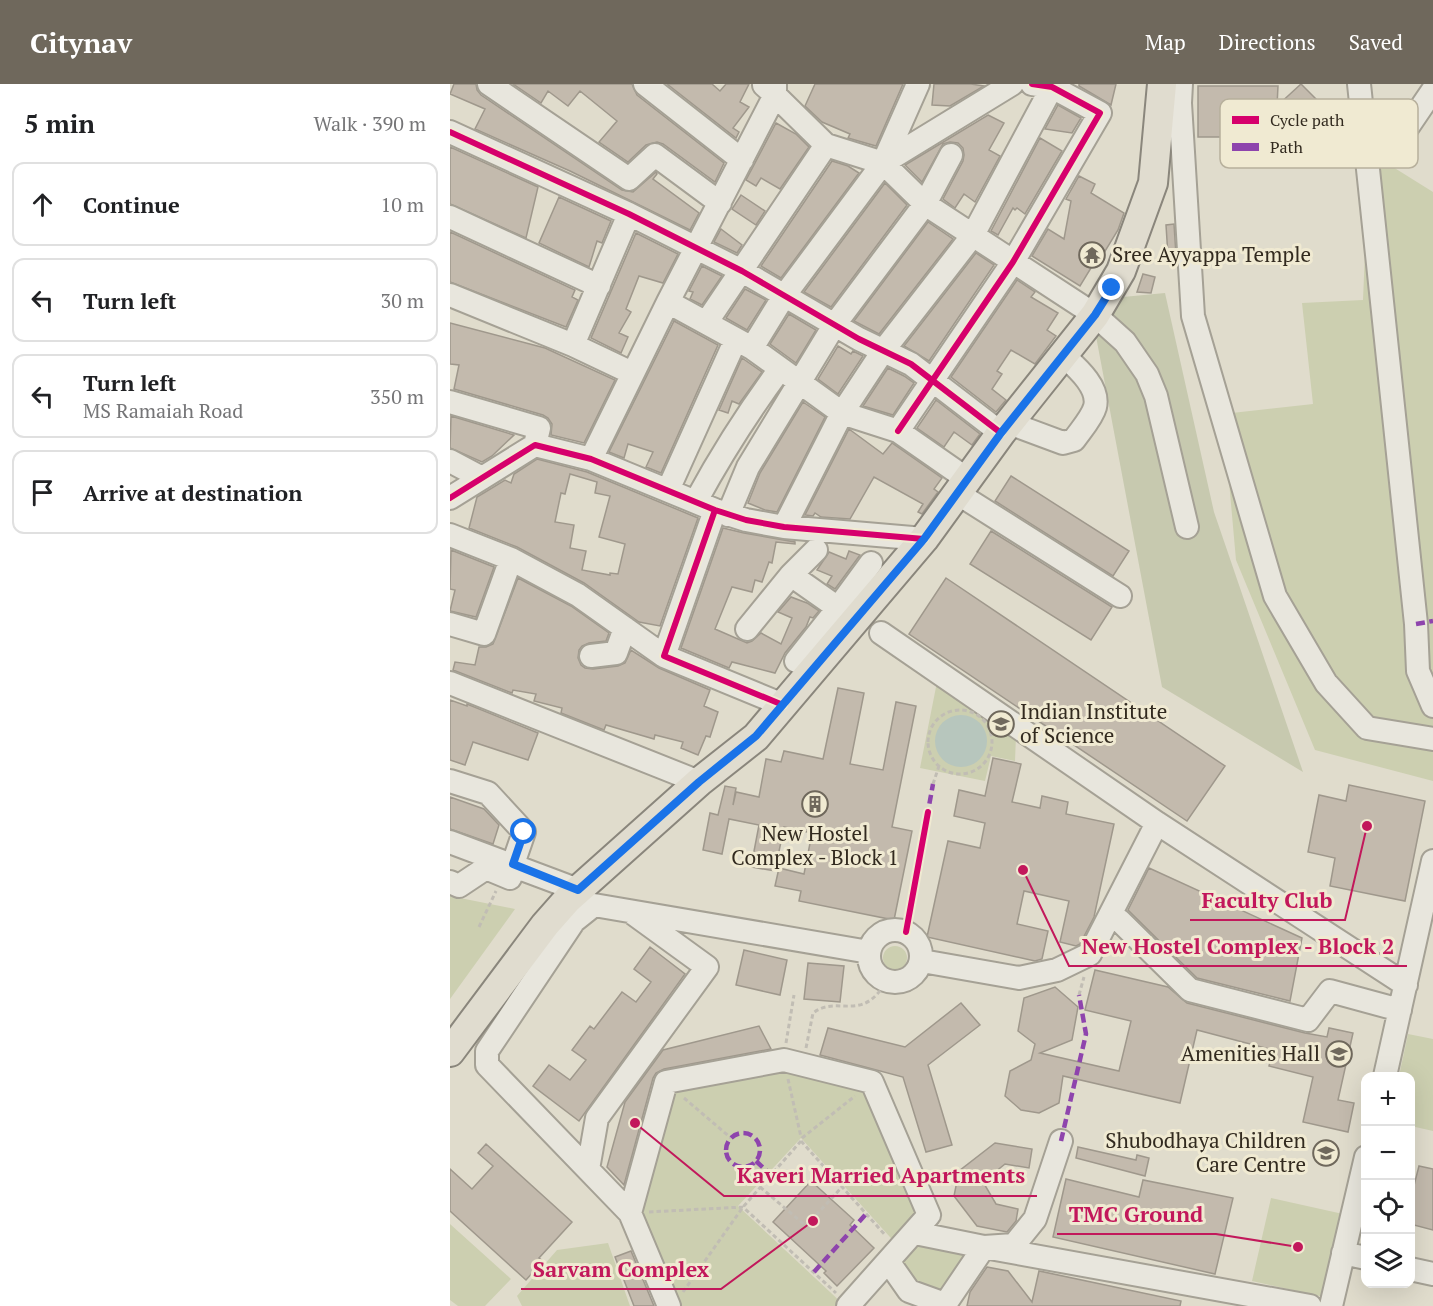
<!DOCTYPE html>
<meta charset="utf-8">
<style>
body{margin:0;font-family:"PT Serif",serif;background:#f2f2f2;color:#202124}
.controls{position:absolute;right:18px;bottom:18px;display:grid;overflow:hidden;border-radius:12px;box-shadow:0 6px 24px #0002}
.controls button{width:54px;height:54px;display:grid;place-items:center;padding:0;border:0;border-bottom:2px solid #e0e0e0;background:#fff;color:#202124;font:30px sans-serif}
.stop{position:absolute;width:18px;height:18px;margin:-14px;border:4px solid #1a73e8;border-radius:50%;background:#fff}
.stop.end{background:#1a73e8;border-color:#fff;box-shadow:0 2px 6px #0008}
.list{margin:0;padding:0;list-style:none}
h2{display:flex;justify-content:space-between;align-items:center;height:78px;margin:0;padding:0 24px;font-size:26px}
h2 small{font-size:20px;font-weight:400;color:#757577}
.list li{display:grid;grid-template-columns:39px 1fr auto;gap:18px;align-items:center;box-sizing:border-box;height:84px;margin:0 12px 12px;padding:0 12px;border:2px solid #e0e0e0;border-radius:12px}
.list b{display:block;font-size:22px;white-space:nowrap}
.list p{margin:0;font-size:20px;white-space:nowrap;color:#757577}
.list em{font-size:20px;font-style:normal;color:#757577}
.icon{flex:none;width:33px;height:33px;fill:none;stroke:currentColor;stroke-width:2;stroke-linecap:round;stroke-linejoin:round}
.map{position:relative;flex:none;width:983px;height:1222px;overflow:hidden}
header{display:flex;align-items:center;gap:36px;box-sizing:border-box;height:84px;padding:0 30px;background:#6f685c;color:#fff}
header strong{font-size:28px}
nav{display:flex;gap:33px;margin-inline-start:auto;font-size:21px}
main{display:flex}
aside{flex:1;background:#fff}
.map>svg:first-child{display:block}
.green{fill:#cccfb0}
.cemetery{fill:#c7c9af}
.water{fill:#b7c6bd}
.building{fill:#c3baad;stroke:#9f988c;stroke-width:1.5;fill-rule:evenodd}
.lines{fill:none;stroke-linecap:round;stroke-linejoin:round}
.minor-casing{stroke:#a5a195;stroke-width:26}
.major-casing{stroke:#8a867c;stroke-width:32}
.path{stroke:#c1bdb4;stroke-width:3;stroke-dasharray:4.5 3;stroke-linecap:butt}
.minor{stroke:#e8e6dd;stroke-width:22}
.major{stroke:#e0dccf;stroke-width:28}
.quiet{stroke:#8e44ad;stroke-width:4.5;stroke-dasharray:9 4.5;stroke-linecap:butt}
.cycleway-casing{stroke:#f0ead2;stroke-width:10}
.cycleway{stroke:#d6006c;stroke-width:6}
.route{stroke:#1a73e8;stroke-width:8}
.labels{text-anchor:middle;stroke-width:6;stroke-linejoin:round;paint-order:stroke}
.poi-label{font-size:21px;fill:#322a1f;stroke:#f0ead2;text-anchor:start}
.key{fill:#f0ead2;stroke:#b7b09c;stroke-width:1.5}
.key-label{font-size:16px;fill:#322a1f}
.leader{fill:none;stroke:#c2185b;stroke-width:2}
.callout-dot{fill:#c2185b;stroke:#f0ead2;stroke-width:2}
.callout-label{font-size:22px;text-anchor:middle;font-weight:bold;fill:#c2185b;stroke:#f0ead2;stroke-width:6;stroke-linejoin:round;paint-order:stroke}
</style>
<header>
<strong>Citynav</strong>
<nav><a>Map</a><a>Directions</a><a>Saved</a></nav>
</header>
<main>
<aside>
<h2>5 min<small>Walk · 390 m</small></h2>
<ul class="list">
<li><svg class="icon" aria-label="ahead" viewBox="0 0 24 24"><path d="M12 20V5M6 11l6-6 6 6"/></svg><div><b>Continue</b></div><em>10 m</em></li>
<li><svg class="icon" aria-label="left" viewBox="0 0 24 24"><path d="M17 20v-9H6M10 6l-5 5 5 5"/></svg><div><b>Turn left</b></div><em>30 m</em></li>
<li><svg class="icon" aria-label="left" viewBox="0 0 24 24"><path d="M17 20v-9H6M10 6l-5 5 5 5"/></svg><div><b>Turn left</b><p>MS Ramaiah Road</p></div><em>350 m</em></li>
<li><svg class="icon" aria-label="arrive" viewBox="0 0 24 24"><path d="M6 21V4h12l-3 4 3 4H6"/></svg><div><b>Arrive at destination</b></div></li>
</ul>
</aside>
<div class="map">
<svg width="983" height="1222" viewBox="0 0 983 1222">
<rect width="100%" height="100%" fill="#e0dccc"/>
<!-- green -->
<path class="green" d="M927,73L983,108V697L865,666L786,476L773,330L863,320L852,219L913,216L918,97Z
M487,598L566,652L565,677L541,672L535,697L470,684Z
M0,812L65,825L0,915Z
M433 874a12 12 0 1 1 24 0a12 12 0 1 1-24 0Z
M958,950L983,955V1047L961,1042L960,992H949Z
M333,979L419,1000L474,1134L448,1162L351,1054L288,1122L395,1222H228L183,1128L217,1003Z
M821,1114L893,1130L874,1213L802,1197Z
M0,1140L61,1195L35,1222H8L0,1216Z
M466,1153L528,1166L494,1215L460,1205L441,1179Z
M158,1159L180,1222H72L67,1212L107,1166Z"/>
<!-- cemetery -->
<path class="cemetery" d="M715,209L764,428L853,688L712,603L645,247L673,213Z"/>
<!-- water -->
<path class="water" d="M485 657a26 26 0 1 1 52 0a26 26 0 1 1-52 0Z"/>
<!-- building -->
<path class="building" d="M4,0H26L27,6L31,11L172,106L183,108L206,88L207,90L203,95L249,129L240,146L120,87L25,45L35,25L0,10Z
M63,0H182L187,11L274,79L265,98L213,60L207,58L196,61L178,78L149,58L167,37L130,7L118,22L98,7L91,19Z
M217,0H262L270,7L276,0H299L290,18L299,23L283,44L289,48L286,54Z
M365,0H453L426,62L398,54L400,50L372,38L355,22Z
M484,0H521L534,2L500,22L482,21Z
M629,0H666L661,21L629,2Z
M851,0L877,26L834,67H791V53H748V2H828L827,22Z
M608,21L631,34L622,49L595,45Z
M538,31L554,39L539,66L550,72L525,118L514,110L505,124L493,115L513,77L514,71L513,64L508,59L500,58L493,60L472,98L455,81Z
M326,39L346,50L359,63L330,105L311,94L306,102L296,96Z
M590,54L612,67L575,130L567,124L565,126L563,124L548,151L541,147Z
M0,63L88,103L76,154L0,120Z
M382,77L398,82L409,89L331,194L311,182Z
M629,92L645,100L641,109L674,129L668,146L649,177L647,175L645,177L637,178L644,179L630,202L582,172L598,145L614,155L621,117L616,115Z
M435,99L457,121L381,223L354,208Z
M291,111L315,127L306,141L282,125Z
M109,113L161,137L152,159L147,157L139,183L89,159Z
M478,138L503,155L429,250L404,237Z
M724,140L726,171L718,172L716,141Z
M271,145L292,161L287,169L264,158Z
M0,148L125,206L122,213L128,216L116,243L0,198Z
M186,149L228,170L213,199L189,192L176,225L181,228L169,249L178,253L171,269L141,254Z
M526,169L544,181L479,277L454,262Z
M252,182L272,192L252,221L240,215L243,208L239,207Z
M693,190L705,193L701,209L687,208Z
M567,196L585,208L581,213L608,229L597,246L606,252L585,280L561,266L547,287L552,290L542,305L556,316L546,328L501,293Z
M295,205L316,216L297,246L276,234Z
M339,230L366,246L346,279L320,260Z
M224,237L268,261L211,389L196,383L203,368L178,360L174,374L159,368Z
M0,239L95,264L165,296L134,359L101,351L102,340L98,334L93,331L4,305L9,281L0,280Z
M388,262L401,270L403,267L413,272L388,310L368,295Z
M292,274L312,288L289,320L282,317L278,329L269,326Z
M438,284L454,292L464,299L443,331L413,322Z
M486,316L530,350L522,361L504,348L494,363L467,344Z
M353,318L375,333L327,428L315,426L298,419L310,389Z
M1,332L64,351L42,372L32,378L0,364Z
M399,345L433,370L442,359L492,394L484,405L488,408L472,430L468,428L473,420L424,393L400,435L371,433L365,429L363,432L355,431Z
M87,375L137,388L248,434L210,542L189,538L134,499L67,463L19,444L27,413L55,396L61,399L64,390ZM120,390L147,398L145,409L160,412L149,453L175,460L168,490L160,489V491L132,486L136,467L120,464L124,441L105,438L111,409L115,410Z
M561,392L679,467L663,492L545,417Z
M273,444L294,449L345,458V460L326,458L322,479L319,478L312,498L305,496L302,508L282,503L265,545L297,559L302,557L311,549L331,560L342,534L328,528L341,513L357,519L369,527L363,534L360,533L356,543L335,569L325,589L282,578L279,584L231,564Z
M541,447L662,523L641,556L520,480Z
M1,466L44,483L26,533L0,527L5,506L0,505Z
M399,467L410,471L385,505L377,500L382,492L367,486L379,468L396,475Z
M68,494L121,522L159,549L156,557L139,559L132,562L129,566L128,574L131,581L135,584L143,585L168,582L175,579L181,566L209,584L260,606L254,622L268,628L260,653L256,652L248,671L231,664L233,658L205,651L204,655L156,641L154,646L111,629L112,624L84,617L86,610L63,606L62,609L3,586L5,578L25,581L29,563H36L43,560Z
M496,494L775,682L737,737L459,550Z
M388,604L414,609L400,680L433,686L446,618L466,622L442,743L462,747L444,836L349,817L351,807L325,802L329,784L354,790L362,749L334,743L325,787L301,783L309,741L279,735L272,770L253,766L260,729L268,731L275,702L286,704L283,721L286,708L309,713L316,675L331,678L334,667L373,675Z
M0,616L17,622V620L88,649L78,676L23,658L15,681L0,676Z
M543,674L571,680L562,718L590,724L592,712L618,718L616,730L664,740L644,833L630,860L626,862L610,858L619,817L574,807L567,840L598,847L592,875L585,877L477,853L498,757L530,764L535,739L504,732L509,706L535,712Z
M899,701L975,717L955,817L880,802L885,774L858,768L869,711L896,717Z
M0,713L34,725L49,741L43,760L0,745Z
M699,784L852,854L840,917L747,894L678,826Z
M200,863L235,890L129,1037L83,1002L99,981L120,996L136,976L122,966L140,942L144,945L172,908L186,918L201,898L184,885Z
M294,866L337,876L330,911L286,901Z
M358,879L394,882L390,918L354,915Z
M645,886L718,903L737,919L855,949L877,953L879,944L903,949L888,1016L904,1019L898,1048L853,1038L863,993L819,982L823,966L747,946L730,1019L613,992L609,1019L589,1029L571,1026L555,1012L560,987L581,976L585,960L568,947L574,914L605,903L628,923L622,956L590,969L669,987L681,937L635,926Z
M511,919L530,941L478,981L502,1061L476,1068L453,993L370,971L378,944L455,963Z
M309,942L321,965L214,985L206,989L203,994L174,1101L157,1083L175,1018L213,966Z
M545,1059L582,1065L579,1084L555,1080L533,1098L546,1120L568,1125L566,1137L557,1148L527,1142L504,1112L509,1087Z
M36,1060L122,1138L89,1174L93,1177L76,1196L0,1127V1085L22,1105L43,1082L28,1069Z
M628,1063L686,1076L687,1071L699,1074L695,1092L626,1074Z
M969,1082L983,1085V1146L960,1140V1117Z
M616,1095L689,1113L693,1096L783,1114L765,1190L603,1153Z
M361,1097L404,1136L400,1141L424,1164L387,1202L374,1189L376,1187L323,1138Z
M181,1167L204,1222H184L165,1173Z
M537,1183L558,1187L582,1218L589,1187L731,1217L730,1222H517L520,1208Z"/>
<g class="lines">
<!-- minor casing -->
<g class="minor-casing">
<path id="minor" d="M39,0L179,95L205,71L270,119
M195,0L292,76
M325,0V11L376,61L433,79L475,120L645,231L675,258L697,290L706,312L737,443
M731,0L730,19L743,232L825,512L876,599L917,644L983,655
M909,0L966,540L968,587L983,622
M0,48L179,130L292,187L409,255L461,280L551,349
M915,64L949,56L983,6
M433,79L562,0
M0,133L149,202
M0,211L123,261L182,289
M218,218L302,264L392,329L448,347L517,395
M256,239L376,61
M123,261L179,130
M302,264L334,212L433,79L468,0
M0,318L89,344L85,361
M559,339L613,359L624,356C630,347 642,334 645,323C650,303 626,283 613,271
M448,347L563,178L650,29L602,3L582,0
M141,375L218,218L325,11L314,1
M0,377L32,394
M218,406L286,255
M507,409L670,512
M0,414L85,361L141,375L265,426L296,436L334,443L474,455
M246,417C271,371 299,327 330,285
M265,426L214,572L333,621
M278,431L298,383L385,240L475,120L501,71
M334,443L392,329L433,267L523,151L602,3
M0,451L61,475L128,511L214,572
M341,491L366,466
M0,540L34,550L61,475
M297,545L341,491L405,536
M431,549L707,739L956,901
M141,572L166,569L175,544
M346,577L388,524L421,479
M0,599L249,698
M0,697L38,709L74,748L63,780
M0,758L128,806
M0,798L9,802L36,784L60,794
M670,837L740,906L858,936L880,907L950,926
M419 872a26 26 0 1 1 52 0a26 26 0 1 1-52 0Z
M472,877L569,894L607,886L640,870L707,739
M935,992L983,777
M138,1085L147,1034L257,883L184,830
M180,1129L37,981V967L124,837L144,821L419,868
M465,1149L534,1163L564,1161L585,1135L611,1057
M893,1169L916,1174
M438,1177L459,1207L495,1220
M960,1185L983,1190
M219,1222L180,1129L216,998L334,976L422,998L479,1131L398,1222
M494,1222L534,1163L860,1222
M881,1222L916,1073"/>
</g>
<!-- major casing -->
<g class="major-casing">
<path id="major" d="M0,968L95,841L118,815L249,698L306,653L474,455L551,349L645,231L671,187L703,99L712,0"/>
</g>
<!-- path -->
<path class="path" d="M478 658a32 32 0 1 1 64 0a32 32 0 1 1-64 0Z
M483,700L489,682
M29,843L46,807
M629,911L634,893
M336,959L344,911
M356,964L363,929C388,910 411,940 436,898L441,899
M338,995L351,1053
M234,1014L281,1054
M351,1057L436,1152
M365,1101L379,1088
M310,1103L356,1142L392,1103
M199,1128L293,1123L386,1209
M233,1208L293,1123L351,1057L352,1054L405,1012"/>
<!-- minor -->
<use href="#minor" class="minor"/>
<!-- major -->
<use href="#major" class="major"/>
<!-- quiet -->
<path class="quiet" d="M966,540L983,537
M477,733L483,700
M276 1066a17 17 0 1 1 34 0a17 17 0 1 1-34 0Z
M611,1057L636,950L629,911
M306,1077L322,1092
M364,1188L417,1129"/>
<!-- cycleway casing -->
<g class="cycleway-casing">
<path id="cycleway" d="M0,48L179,130L292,187L409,255L461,280L551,349
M448,347L563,178L650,29L602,3L582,0
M0,414L85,361L141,375L265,426L296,436L334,443L474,455
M265,426L214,572L333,621
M456,848L478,728"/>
</g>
<!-- cycleway -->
<use href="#cycleway" class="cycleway"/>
</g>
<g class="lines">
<!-- route -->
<path class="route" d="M74,748L63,780L128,806L249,698L306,652L474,455L551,349L645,231L662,204"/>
</g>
<!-- icons -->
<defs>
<g id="temple-ring" transform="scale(1.35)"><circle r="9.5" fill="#f0ead2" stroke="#6f685c" stroke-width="1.5"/><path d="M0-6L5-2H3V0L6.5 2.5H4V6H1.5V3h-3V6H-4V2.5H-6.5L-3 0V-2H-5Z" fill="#6f685c"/></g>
<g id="university-ring" transform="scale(1.35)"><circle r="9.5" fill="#f0ead2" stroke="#6f685c" stroke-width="1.5"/><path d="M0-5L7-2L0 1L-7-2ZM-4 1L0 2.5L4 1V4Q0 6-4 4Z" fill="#6f685c"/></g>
<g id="building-ring" transform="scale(1.35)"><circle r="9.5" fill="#f0ead2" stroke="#6f685c" stroke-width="1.5"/><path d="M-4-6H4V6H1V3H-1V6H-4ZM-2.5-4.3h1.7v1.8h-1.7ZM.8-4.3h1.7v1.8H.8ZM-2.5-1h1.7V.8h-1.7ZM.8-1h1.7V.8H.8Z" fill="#6f685c"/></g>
<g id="school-ring" transform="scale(1.35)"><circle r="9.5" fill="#f0ead2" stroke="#6f685c" stroke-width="1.5"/><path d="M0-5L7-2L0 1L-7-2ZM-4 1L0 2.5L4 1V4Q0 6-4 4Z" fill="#6f685c"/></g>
</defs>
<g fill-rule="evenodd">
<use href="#temple-ring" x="642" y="171"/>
<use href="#university-ring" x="551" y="640"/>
<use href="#building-ring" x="365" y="720"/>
<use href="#university-ring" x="889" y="970"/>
<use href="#school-ring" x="876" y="1069"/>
</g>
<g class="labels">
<!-- poi labels -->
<g class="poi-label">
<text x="662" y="178">Sree Ayyappa Temple</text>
<text x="570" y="635">Indian Institute<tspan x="570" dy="24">of Science</tspan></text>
<text x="365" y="757" text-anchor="middle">New Hostel<tspan x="365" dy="24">Complex - Block 1</tspan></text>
<text x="870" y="977" text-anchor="end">Amenities Hall</text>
<text x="856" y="1064" text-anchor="end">Shubodhaya Children<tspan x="856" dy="24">Care Centre</tspan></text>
</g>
</g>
<!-- legend -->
<rect x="770" y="15" width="198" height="69" rx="9" class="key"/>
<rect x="782" y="32" width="27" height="8" fill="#d6006c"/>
<rect x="782" y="59" width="27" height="8" fill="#8e44ad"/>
<g class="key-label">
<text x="820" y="42">Cycle path</text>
<text x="820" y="69">Path</text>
</g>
<!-- callouts -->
<path class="leader" d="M917 742L895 836H740M573 786L619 882H957M185 1039L274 1112H587M848 1163L766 1150H607M363 1137L271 1205H71"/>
<g class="callout-dot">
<circle cx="917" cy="742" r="6"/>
<circle cx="573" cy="786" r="6"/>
<circle cx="185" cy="1039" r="6"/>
<circle cx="848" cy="1163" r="6"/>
<circle cx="363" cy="1137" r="6"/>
</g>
<g class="callout-label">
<text x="817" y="824">Faculty Club</text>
<text x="788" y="870">New Hostel Complex - Block 2</text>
<text x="431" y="1099">Kaveri Married Apartments</text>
<text x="686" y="1138">TMC Ground</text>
<text x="171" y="1193">Sarvam Complex</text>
</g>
</svg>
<div class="controls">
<button>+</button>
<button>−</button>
<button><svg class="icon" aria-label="locate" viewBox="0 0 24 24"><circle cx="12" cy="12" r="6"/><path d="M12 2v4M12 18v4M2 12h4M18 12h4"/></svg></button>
<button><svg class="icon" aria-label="layers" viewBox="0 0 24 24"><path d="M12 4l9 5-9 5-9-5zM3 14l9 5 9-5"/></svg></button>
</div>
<div class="stop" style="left:74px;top:748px"></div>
<div class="stop end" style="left:662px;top:204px"></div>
</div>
</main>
